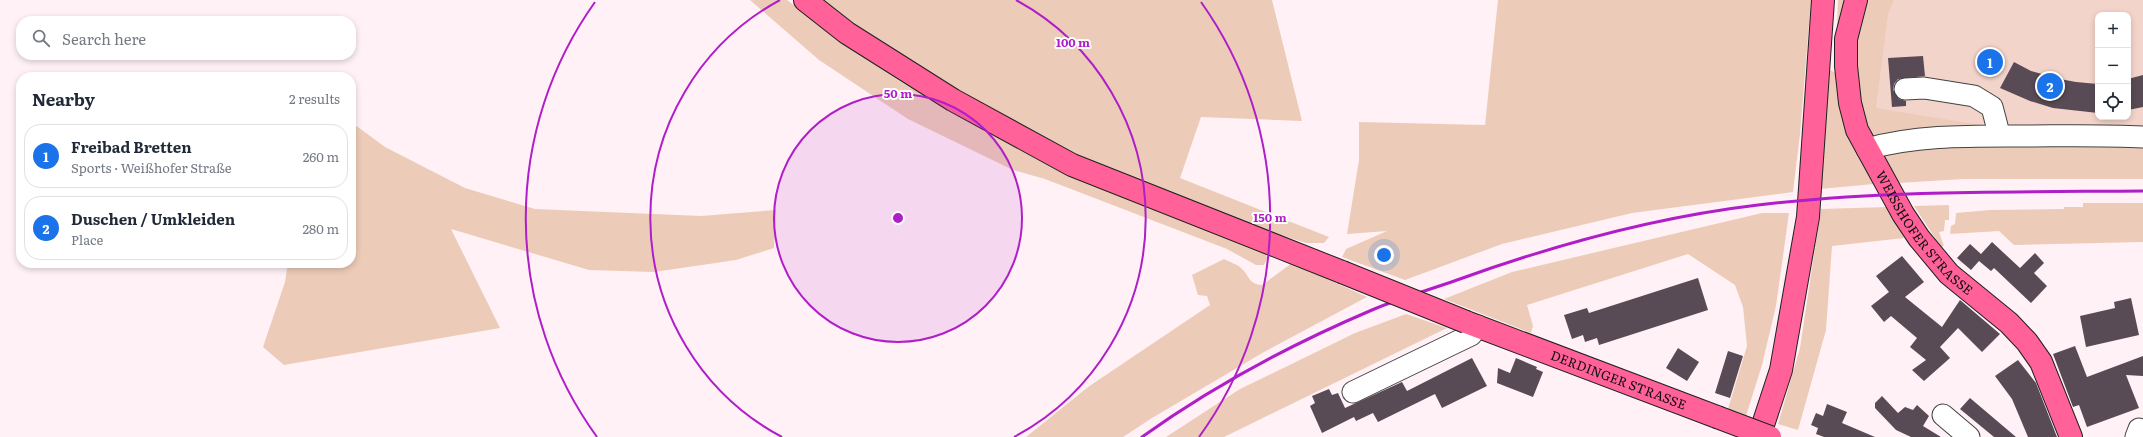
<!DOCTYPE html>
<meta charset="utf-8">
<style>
body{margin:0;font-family:Literata,serif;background:#f6f6f7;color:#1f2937}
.controls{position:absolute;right:12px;top:12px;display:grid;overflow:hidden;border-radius:8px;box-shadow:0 2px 6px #0003}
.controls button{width:36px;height:36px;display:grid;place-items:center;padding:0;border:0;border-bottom:1px solid #e0e1e3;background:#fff;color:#1f2937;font:20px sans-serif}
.you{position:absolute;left:1384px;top:255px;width:14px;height:14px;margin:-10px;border:3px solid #fff;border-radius:50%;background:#1a73e8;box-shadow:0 0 0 6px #1a73e833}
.badge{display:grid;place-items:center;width:26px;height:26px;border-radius:50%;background:#1a73e8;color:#fff;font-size:13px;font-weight:700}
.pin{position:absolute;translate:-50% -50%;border:2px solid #fff;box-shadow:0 1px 4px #0006}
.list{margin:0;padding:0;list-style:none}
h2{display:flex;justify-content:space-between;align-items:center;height:52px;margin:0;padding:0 16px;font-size:17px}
h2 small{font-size:13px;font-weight:400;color:#747a83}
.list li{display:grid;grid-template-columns:26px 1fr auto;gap:12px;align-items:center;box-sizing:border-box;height:64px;margin:0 8px 8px;padding:0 8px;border:1px solid #e0e1e3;border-radius:16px}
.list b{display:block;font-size:15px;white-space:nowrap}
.list p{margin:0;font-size:13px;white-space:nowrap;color:#747a83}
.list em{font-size:13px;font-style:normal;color:#747a83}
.icon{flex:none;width:22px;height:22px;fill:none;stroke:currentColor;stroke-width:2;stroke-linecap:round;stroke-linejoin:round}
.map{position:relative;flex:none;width:2143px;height:437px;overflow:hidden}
.search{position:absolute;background:#fff;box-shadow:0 2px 6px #0003;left:16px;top:16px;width:340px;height:44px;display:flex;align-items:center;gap:10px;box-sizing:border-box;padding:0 14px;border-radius:16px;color:#747a83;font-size:15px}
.panel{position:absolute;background:#fff;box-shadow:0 2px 6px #0003;left:16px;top:72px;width:340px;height:196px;border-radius:16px}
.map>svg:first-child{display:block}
.green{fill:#ecccb8}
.pitch{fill:#f3d4ca;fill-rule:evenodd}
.building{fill:#594b55}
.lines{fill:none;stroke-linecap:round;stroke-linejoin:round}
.minor-casing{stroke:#424242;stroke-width:23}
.major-casing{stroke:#202020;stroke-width:24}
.minor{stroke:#fff;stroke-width:21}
.major{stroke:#ff6198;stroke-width:22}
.rail{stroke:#af1ec8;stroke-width:3}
.major-bridge-casing{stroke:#202020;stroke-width:24;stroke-linecap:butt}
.major-bridge{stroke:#ff6198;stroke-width:22}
.ring{fill:none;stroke:#af1ec8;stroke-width:2}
.labels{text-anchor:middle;stroke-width:4;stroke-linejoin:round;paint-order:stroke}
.street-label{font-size:13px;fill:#0f0f0f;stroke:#fff}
.centre{fill:#af1ec8;stroke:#fff;stroke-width:2}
.ring-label{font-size:12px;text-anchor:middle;font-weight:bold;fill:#af1ec8;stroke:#fff;stroke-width:4;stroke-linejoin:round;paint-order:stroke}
</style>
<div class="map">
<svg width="2143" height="437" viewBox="0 0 2143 437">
<rect width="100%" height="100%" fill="#fff1f5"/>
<!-- green -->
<path class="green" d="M750,0H787L853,50L901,82L983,129L1043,158L1265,251L1267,258L1264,265H1256L1227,249L1045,179L1013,170L908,119L819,60Z
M815,0H1272L1302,121L1201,117L1180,178L1329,237L1324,243H1306L1218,215L1048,145L965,99Z
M1498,0H1811L1800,134L1793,192L1632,213L1502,244L1405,280L1342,257L1346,249L1387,231L1347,234L1359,160V122L1485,125Z
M1838,0H1848L1836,51Z
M1861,0H1977L2098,117H2128L2143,129V179H1963L1898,183L1862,121L1851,42Z
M1830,70L1838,74L1847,132L1874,184L1820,189Z
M351,122L385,147L465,188L535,209L701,216L776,210L774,248L736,260L654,272L589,270L451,229L500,328L284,365L263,347L285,282L288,263H351Z
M2083,203H2143V242L2014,245L1999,231L1950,234L1951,226L1955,224L1956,213L1990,210L2064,209V207H2083Z
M1949,205V220H1945L1944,231L1939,232L1944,246L1941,247L1914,206Z
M1888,207L1904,238L1832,246L1826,330L1798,430L1778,424L1800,348L1815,248L1817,247H1815L1821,209Z
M1762,213H1789L1776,306L1762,365L1746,416L1728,409L1747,346L1743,307L1735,285L1688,254L1527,305L1533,326L1531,333L1444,299L1512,272Z
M1224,259C1229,262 1237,264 1241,268C1250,276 1248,284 1262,285L1292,263L1367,297L1264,352L1152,418L1123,437H1026L1088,387L1210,305L1207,296L1198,295L1192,275Z
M1406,314L1447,328L1224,437H1166L1240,389L1355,333Z"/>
<!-- pitch -->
<path class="pitch" d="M1894,0H2143V129L1987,126L1876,108L1888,14ZM2098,15H2128V117H2098Z"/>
<!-- building -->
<path class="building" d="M1923,56L1925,76L1898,79L1894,84L1893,90L1899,99L1906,101V106L1892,107L1888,58Z
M2014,62L2031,71L2060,79L2076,82L2098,84V113L2053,108L2030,101L2000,88Z
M2143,75V107L2128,110V79Z
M1992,242L2020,268L2035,253L2044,263L2034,273L2047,286L2031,303L1994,268L1991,271L1979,261L1971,270L1957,258L1970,244L1981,254Z
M1902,256L1924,282L1905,297L1942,327L1960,300L2000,334L1982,352L1958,328L1940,347L1950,358L1924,381L1912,370L1926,360L1910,347L1917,338L1891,316L1884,322L1871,306L1889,292L1876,276Z
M1698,278L1708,310L1599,345L1597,338L1585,342L1583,335L1572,339L1564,315L1587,308L1589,313Z
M2131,298L2139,335L2086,347L2080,316L2115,308L2114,302Z
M2075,346L2087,377L2143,356V376L2126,375L2139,408L2087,427L2079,405L2073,407L2053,354Z
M1678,348L1699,362L1687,381L1666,368Z
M1728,351L1743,356L1730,398L1715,393Z
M1472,358L1487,386L1442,408L1435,394L1378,422L1373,413L1356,421L1354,417L1322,433L1310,406L1315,403L1312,396L1329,389L1332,395L1338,393L1345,408L1402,382L1407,391Z
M1516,358L1537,367L1536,369L1543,372L1533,397L1497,383L1498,368L1510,373Z
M2018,360L2036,383L2057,437H2028L2012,399L1995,376Z
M1882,396L1898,413L1905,407L1913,410L1917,405L1929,416L1923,426L1941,437H1911L1896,430L1875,408V403Z
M1970,398L2016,437H1994L1960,409Z
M1827,404L1847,412L1842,423L1875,437H1824L1816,434L1818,428L1811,425L1816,413L1823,416Z"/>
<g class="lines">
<!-- minor casing -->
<g class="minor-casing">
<path id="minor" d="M1905,89L1924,88L1974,96L1992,107L1997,126L1996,136
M1867,149C1916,135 1969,136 2021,136C2062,136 2102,135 2143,137
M1353,392L1471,335L1478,326
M1943,415L1969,437
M2136,437L2139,429"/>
</g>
<!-- major casing -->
<g class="major-casing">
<g id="major">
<path d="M805,0L847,33L953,100L1072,165L1342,272"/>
<path id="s1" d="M1856,0L1846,39V66L1850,103L1857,130L1903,214L1919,238L1949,274L2009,323L2027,342L2041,362L2071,437"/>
<path id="s2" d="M1466,322L1717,417"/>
<path d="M1759,437L1781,370L1808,217L1823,0"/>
</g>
</g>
<!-- minor -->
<use href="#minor" class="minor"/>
<!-- major -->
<use href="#major" class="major"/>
<!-- rail -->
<path class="rail" d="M1142,437C1213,386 1292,344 1372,310C1400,298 1429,290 1457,280C1554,245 1656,217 1758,205C1886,190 2015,192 2143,191"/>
<!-- major-bridge casing -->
<g class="major-bridge-casing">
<path id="major-bridge" d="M1342,272L1466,322
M1717,417L1770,437"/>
</g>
<!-- major-bridge -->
<use href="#major-bridge" class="major-bridge"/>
</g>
<!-- distance rings -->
<circle cx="898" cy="218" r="124" fill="#af1ec8" fill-opacity=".12"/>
<g class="ring">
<circle cx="898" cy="218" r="124"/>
<path d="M782 437A248 248 0 0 1 780 0M1016 0A248 248 0 0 1 1014 437"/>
<path d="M597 437A372 372 0 0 1 595 2M1201 2A372 372 0 0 1 1199 437"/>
</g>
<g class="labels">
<!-- street labels -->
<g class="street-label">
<text dy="5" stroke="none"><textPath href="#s1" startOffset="256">WEISSHOFER STRASSE</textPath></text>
<text dy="5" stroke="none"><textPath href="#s2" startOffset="163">DERDINGER STRASSE</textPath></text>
</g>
</g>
<circle cx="898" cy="218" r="6" class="centre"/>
<g class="ring-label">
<text x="1073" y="47">100 m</text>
<text x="898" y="98">50 m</text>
<text x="1270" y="222">150 m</text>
</g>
</svg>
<div class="controls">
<button>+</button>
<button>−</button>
<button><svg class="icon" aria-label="locate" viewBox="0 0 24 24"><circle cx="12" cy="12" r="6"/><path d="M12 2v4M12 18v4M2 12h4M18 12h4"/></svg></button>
</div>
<div class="you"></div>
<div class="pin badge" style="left:1990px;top:62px">1</div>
<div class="pin badge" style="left:2050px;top:86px">2</div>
<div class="search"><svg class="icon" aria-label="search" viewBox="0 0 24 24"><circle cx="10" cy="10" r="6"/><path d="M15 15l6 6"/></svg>Search here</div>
<section class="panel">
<h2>Nearby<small>2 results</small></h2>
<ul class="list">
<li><span class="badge">1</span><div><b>Freibad Bretten</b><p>Sports · Weißhofer Straße</p></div><em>260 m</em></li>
<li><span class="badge">2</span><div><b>Duschen / Umkleiden</b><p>Place</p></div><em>280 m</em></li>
</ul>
</section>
</div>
